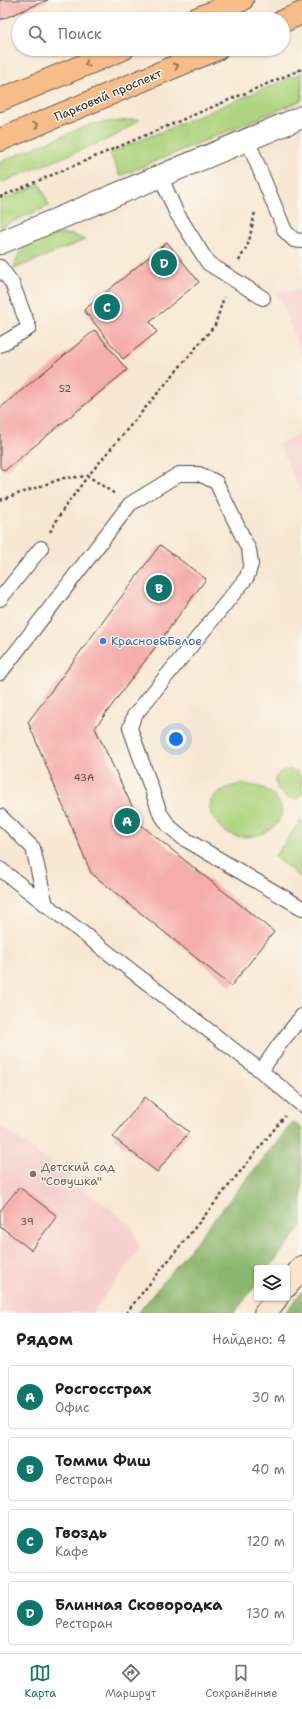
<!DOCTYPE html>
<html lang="ru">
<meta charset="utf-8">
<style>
body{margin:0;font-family:"Shantell Sans",sans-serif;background:#f2f2f2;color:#202124}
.controls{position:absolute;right:12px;bottom:12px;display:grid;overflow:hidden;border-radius:4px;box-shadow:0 1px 3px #0004}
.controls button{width:36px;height:36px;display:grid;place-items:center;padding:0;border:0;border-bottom:1px solid #e0e0e0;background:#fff;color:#202124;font:20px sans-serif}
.you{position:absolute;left:176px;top:739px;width:14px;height:14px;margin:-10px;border:3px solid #fff;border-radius:50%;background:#1a73e8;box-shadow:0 0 0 6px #1a73e833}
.badge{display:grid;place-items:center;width:26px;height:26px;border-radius:50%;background:#0f766e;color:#fff;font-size:13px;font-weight:700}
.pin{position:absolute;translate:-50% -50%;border:2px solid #fff;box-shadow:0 1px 4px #0006}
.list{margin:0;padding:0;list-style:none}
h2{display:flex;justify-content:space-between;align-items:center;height:52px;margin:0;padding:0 16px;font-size:17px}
h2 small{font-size:13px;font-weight:400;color:#757577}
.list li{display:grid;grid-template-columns:26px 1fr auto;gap:12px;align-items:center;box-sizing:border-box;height:64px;margin:0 8px 8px;padding:0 8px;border:1px solid #e0e0e0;border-radius:4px}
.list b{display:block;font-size:15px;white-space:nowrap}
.list p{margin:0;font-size:13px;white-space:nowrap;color:#757577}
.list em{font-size:13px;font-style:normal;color:#757577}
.icon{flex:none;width:22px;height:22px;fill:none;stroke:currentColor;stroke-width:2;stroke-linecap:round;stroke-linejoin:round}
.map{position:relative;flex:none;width:302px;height:1313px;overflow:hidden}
.search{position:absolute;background:#fff;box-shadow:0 1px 3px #0004;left:12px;right:12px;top:12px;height:44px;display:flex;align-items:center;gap:10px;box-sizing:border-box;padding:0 14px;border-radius:22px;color:#757577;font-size:15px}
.sheet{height:340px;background:#fff}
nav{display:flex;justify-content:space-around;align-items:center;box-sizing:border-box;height:56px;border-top:1px solid #e0e0e0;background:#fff;font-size:11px;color:#757577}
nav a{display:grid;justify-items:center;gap:2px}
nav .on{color:#0f766e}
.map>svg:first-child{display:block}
.built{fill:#f7d0ce}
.green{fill:#add47e;stroke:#6c8054}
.forest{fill:#8ab66d;stroke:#5a704c}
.building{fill:#f5adab}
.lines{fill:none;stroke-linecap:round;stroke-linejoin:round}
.lane-casing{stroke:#4a4744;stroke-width:16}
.street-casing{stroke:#4a4744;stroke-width:24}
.secondary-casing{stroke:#4a4744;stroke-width:24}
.primary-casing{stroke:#4a4744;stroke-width:24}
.path{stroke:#4a4744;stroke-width:2.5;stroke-dasharray:3 3;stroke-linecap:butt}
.lane{stroke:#fff;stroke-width:14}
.street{stroke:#fff;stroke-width:22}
.secondary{stroke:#fce5cf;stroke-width:22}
.primary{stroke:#f7bd88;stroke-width:22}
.oneway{stroke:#876d55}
.shop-dot{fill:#3f7fe0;stroke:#fbf7ec;stroke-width:1.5}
.education-dot{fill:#8d6e63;stroke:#fbf7ec;stroke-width:1.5}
.labels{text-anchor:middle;stroke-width:3;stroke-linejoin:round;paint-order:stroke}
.number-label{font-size:10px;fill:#5e4c4b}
.street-label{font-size:12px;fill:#2b2b2b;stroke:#fbf7ec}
.shop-label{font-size:12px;fill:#366cbe;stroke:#fbf7ec;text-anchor:start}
.education-label{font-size:12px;fill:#785e54;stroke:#fbf7ec;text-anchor:start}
</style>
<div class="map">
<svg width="302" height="1313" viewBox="0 0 302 1313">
<rect width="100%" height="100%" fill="#fbf7ec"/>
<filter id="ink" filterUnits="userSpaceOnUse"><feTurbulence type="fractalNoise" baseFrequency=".025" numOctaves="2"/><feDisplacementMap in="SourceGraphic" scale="8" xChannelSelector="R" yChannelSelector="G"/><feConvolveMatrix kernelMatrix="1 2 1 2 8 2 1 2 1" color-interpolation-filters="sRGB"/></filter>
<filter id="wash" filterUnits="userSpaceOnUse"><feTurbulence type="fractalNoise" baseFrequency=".012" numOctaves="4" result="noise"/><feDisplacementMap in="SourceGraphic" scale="16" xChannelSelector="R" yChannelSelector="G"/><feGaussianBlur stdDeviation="0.9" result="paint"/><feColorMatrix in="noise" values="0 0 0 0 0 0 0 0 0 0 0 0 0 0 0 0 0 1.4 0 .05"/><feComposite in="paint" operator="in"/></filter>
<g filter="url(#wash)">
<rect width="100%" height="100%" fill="#f7e7d2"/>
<!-- built -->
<path class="built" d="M276,291H302V353Z
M302,432V494L279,444Z
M0,1125L130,1224L141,1248L92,1313H0Z"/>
<!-- green -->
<path class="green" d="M302,73V100L120,176L110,153Z
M140,119L115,136L0,183V162L91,124Z
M40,184L49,206L0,227V201Z
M61,234L72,235L85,240L14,269C18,244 38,237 61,234Z
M290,770L295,771L302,777V794L297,799C275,799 266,770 290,770Z
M243,784C256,786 267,787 276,798C299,827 242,851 220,827C197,802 217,788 243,784Z
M302,820V878L274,857Z"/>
<!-- forest -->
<path class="forest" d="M293,1122L302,1129V1226L269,1268H257V1284L234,1313H138Z
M302,1291V1313H285Z"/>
<g id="blocks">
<!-- building -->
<path class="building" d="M0,0H48L0,20Z
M167,242L199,282L150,322L157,332L123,359L84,310Z
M95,330L127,370L4,471L0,467V408Z
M160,545L206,579L95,728L141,825L274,932L231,986L91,873L28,722Z
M145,1097L189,1132L157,1172L113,1137Z
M19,1187L57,1216L31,1250L0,1226V1211Z"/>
</g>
</g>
<g filter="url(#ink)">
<use href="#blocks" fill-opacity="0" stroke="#4a4744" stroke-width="1"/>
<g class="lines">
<!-- lane casing -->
<g class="lane-casing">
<path id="lane" d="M247,139L285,231L294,240L302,241
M160,175L176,212L208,263L263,298
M0,267L12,283L29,328L0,345
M0,599L41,548
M0,673L130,504L179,474H199L216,482L249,550L251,564L247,577L134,716L130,728L160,813L169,826L183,838L302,908
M0,816L33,848L46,905
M0,869L261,1071L302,1105
M261,1071L279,1045L302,1016"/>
</g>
<!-- street casing -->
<g class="street-casing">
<path id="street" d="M0,243L302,117"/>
</g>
<!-- secondary casing -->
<g class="secondary-casing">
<path id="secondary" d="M287,1286L302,1267
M265,1313L277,1298"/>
</g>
<!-- primary casing -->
<g class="primary-casing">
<path id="primary" d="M196,19L242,0
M283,21L302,13
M0,100L123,49
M0,140L217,49"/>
</g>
<!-- path -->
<path class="path" d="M0,197L302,69
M239,261L249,242L255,211
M0,500L64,478L88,476L115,494
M50,532L64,508L88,476L215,325L224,297
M126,1313L285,1116"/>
<!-- lane -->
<use href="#lane" class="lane"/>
<!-- street -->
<use href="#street" class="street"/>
<!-- secondary -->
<use href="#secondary" class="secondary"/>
<!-- primary -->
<use href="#primary" class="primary"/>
</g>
<!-- one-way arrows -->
<defs><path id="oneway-chevron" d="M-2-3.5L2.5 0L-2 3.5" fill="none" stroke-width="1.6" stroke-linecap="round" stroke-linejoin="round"/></defs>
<g class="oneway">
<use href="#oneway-chevron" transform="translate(87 64) rotate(158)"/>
<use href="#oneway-chevron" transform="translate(176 66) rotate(-23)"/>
<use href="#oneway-chevron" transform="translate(36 125) rotate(-23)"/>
</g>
</g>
<!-- markers -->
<circle class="shop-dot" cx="103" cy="641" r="4"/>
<circle class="education-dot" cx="33" cy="1174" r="4"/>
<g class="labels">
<!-- number labels -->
<g class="number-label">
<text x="65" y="392">52</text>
<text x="84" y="781">43А</text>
<text x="27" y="1225">39</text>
</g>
<!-- street labels -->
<g class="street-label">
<text transform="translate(108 95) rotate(-23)" y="4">Парковый проспект</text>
</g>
<!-- shop labels -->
<g class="shop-label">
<text x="111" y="645">Красное&amp;Белое</text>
</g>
<!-- education labels -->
<g class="education-label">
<text x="41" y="1171">Детский сад<tspan x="41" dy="14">"Совушка"</tspan></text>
</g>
</g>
</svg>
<div class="controls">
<button><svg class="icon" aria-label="layers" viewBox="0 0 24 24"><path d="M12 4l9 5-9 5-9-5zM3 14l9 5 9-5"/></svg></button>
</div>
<div class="you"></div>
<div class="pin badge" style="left:127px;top:821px">A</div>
<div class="pin badge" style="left:159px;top:588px">B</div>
<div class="pin badge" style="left:107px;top:307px">C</div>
<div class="pin badge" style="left:164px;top:263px">D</div>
<div class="search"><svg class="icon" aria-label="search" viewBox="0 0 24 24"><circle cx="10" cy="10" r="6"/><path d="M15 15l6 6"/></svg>Поиск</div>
</div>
<section class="sheet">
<h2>Рядом<small>Найдено: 4</small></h2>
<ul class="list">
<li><span class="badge">A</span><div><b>Росгосстрах</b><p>Офис</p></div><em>30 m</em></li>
<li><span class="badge">B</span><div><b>Томми Фиш</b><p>Ресторан</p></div><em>40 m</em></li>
<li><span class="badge">C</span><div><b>Гвоздь</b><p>Кафе</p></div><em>120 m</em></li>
<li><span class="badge">D</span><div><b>Блинная Сковородка</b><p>Ресторан</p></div><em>130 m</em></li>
</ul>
</section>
<nav>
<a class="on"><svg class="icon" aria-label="map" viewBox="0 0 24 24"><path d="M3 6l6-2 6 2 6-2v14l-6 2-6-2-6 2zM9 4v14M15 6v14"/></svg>Карта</a>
<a><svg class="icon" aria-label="directions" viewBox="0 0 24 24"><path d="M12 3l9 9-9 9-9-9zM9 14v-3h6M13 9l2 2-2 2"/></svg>Маршрут</a>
<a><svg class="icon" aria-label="saved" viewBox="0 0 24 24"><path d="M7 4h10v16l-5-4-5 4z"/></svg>Сохранённые</a>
</nav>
